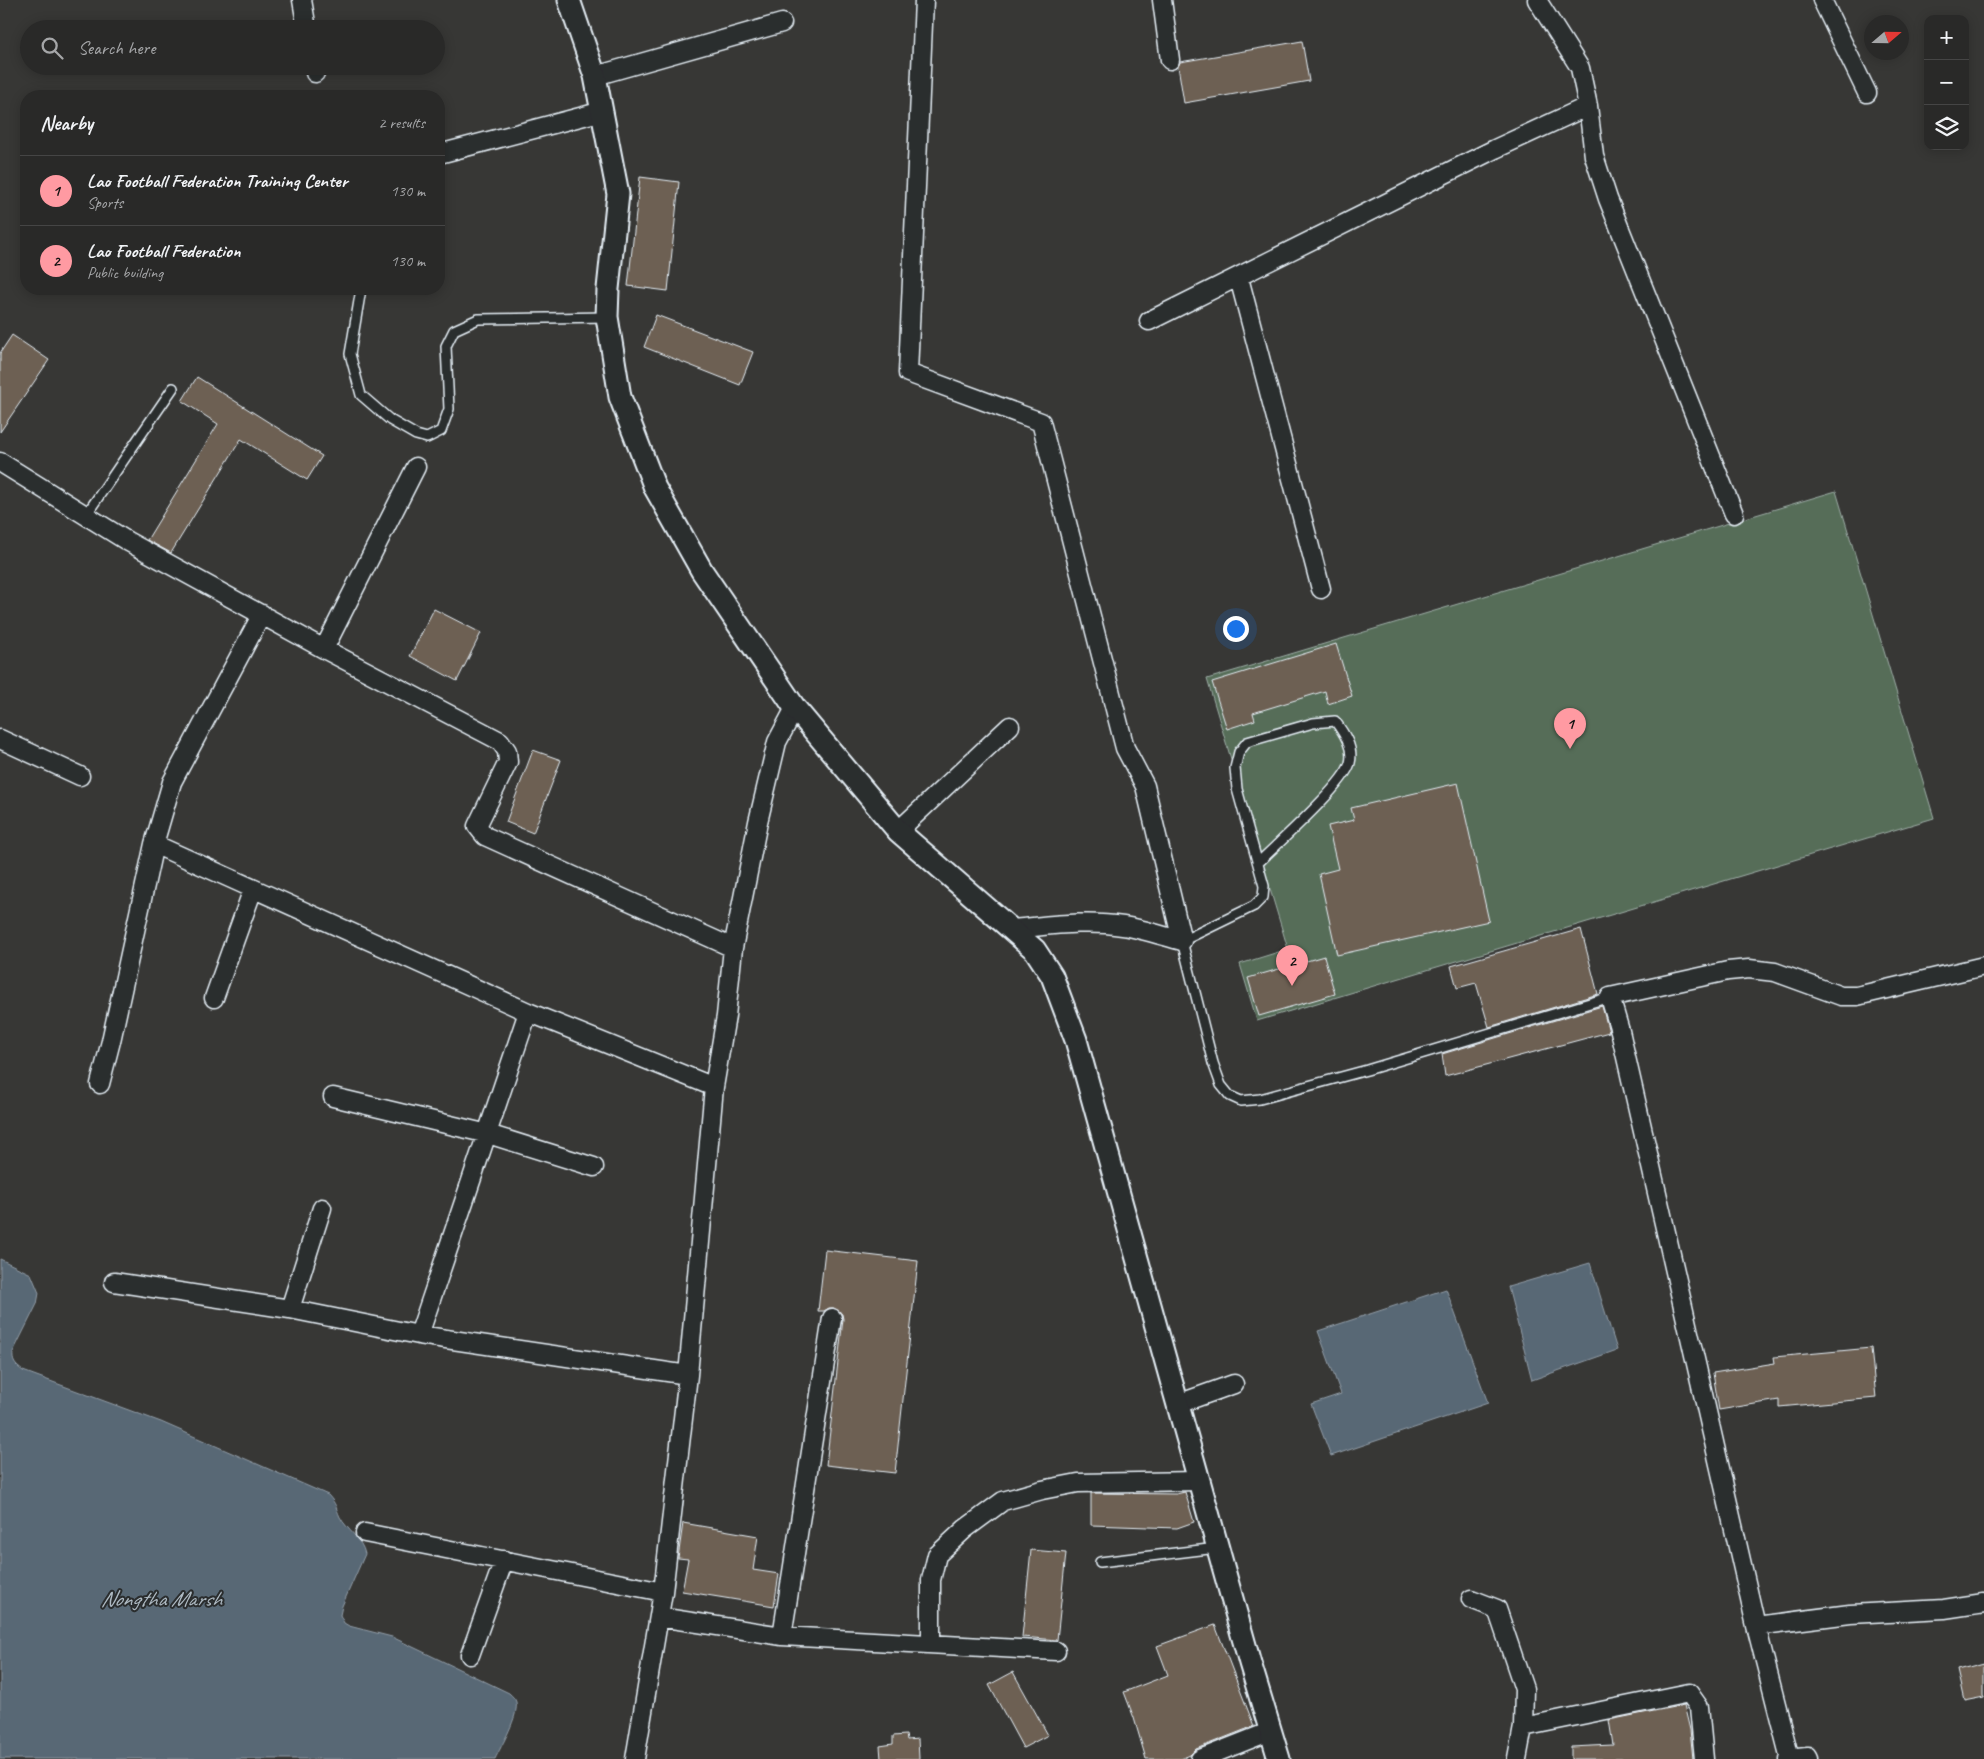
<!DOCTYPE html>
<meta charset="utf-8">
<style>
body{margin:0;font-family:Caveat,sans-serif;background:#313130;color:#f1f3f6}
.controls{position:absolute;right:15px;top:15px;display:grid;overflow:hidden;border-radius:10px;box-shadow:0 2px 12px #0003}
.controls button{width:45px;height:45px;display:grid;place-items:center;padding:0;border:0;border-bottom:1px solid #454545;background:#292928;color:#f1f3f6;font:25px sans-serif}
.compass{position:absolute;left:1864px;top:15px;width:45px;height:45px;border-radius:50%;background:#292928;box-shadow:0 2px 12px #0003;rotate:70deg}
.you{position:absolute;left:1235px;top:628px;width:18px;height:18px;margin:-12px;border:4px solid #fff;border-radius:50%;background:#1a73e8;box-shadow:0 0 0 8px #1a73e833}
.badge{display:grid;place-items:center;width:32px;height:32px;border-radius:50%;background:#ff9aa2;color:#111;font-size:16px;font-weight:700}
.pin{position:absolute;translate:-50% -41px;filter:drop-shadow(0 1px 2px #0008)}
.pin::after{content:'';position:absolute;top:26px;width:18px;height:15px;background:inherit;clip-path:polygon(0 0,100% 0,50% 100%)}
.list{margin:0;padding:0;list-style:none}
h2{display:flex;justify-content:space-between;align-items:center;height:65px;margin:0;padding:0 20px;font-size:21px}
h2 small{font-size:16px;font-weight:400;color:#a5a6a8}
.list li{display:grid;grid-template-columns:32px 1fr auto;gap:15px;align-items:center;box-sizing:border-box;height:70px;padding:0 20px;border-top:1px solid #454545}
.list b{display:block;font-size:19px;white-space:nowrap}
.list p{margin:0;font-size:16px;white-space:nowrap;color:#a5a6a8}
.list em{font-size:16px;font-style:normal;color:#a5a6a8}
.icon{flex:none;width:28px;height:28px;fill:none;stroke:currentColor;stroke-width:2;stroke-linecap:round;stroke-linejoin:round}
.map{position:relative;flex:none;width:1984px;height:1759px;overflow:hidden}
.search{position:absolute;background:#292928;box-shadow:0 2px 12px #0003;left:20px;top:20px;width:425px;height:55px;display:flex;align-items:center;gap:12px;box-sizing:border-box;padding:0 18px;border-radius:28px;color:#a5a6a8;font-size:19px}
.panel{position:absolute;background:#292928;box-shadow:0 2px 12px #0003;left:20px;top:90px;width:425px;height:205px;border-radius:20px}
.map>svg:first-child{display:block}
.green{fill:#566d59;stroke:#9fafa8}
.water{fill:#586774;stroke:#929ea9}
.building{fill:#6d6053;stroke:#e8f1f8}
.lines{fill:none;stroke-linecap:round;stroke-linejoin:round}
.service-casing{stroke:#e8f1f8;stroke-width:12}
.minor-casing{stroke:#e8f1f8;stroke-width:21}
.tertiary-casing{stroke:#e8f1f8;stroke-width:25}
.service{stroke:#2a2d2e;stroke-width:9}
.minor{stroke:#2a2d2e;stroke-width:18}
.tertiary{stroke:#2a2d2e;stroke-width:21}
.labels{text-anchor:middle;stroke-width:4;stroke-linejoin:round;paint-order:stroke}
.water-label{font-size:22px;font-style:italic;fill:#aebac3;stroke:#2a2d2e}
</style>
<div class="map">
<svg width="1984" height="1759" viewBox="0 0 1984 1759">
<rect width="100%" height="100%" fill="#373735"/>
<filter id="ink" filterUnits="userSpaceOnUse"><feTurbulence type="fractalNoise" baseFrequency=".02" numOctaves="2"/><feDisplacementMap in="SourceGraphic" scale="10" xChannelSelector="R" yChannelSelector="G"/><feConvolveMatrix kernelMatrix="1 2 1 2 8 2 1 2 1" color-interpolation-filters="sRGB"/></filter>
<g filter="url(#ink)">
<!-- green -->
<path class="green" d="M1836,491L1934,818L1257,1021L1240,964L1288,949L1207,679Z"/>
<!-- water -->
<path class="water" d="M0,1259L31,1274L39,1293L37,1304L13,1352C12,1362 15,1365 23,1371L161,1422L328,1495C337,1505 335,1506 340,1517C347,1530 362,1539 365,1554L342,1606L340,1615L344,1623L349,1626L392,1637L509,1693C512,1696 515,1698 516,1702C519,1716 501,1746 495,1759H0Z
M1590,1263L1617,1350L1532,1380L1508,1287Z
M1446,1289L1488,1403L1331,1456L1311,1404L1341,1394L1318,1331Z"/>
<!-- building -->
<path class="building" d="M1302,41L1309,81L1184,103L1178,66L1180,62Z
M640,177L679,182L668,291L628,286Z
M656,315L753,352L740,385L644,347Z
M12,335L49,360L0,432V353Z
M197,377L322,456L307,480L241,439L171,553L147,540L218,424L182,401Z
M434,609L481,633L457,681L410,656Z
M1336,644L1352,696L1328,704L1325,691L1253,713L1255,720L1227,729L1212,682Z
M533,750L561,760L533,833L506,822Z
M1458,783L1489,921L1337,955L1319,874L1338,869L1328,826L1354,820L1351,808Z
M1581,929L1598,994L1489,1027L1476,983L1457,988L1451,966Z
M1324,956L1335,994L1259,1016L1248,978Z
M1602,1006L1609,1032L1445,1076L1442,1054Z
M825,1250L918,1261L895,1473L826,1465L843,1319L842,1314L834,1308H829L824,1311H818Z
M1871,1348L1876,1398L1779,1407V1400L1719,1410L1713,1373L1775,1363L1774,1357Z
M1185,1492L1194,1522L1177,1528L1091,1525V1493L1176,1494Z
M683,1523L758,1536L753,1570L779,1574L774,1606L682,1591L688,1559L678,1558Z
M1031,1550L1066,1553L1057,1640L1022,1637Z
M1215,1625L1254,1726L1196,1749L1190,1755L1181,1759H1146L1134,1718L1124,1692L1168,1675L1157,1646Z
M1984,1663V1697L1964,1701L1957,1670Z
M1013,1672L1048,1735L1023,1748L989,1685Z
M1684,1705L1690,1730L1693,1759H1571V1747L1613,1745L1609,1720Z
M906,1735L907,1740L918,1739L919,1759H881L880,1746L893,1744V1736Z"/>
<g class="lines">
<!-- service casing -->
<g class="service-casing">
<path id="service" d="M361,289L350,354L361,395L390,420L416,435L427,438L441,431L449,409L446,346L454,330L478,319L607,317
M86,515L173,388
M1258,863C1277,844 1344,785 1350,763C1354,748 1344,733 1335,721L1313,723L1247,742L1239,752L1235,768L1237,789L1264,886L1263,897L1254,906L1182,941L1213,1063L1221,1085L1230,1096L1241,1101L1260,1099L1367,1070L1610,997
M1100,1562L1217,1548"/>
</g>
<!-- minor casing -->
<g class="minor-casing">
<path id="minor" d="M302,0L307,29
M924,0L908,373L1041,422L1125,748L1145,786L1182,941C1163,936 1143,929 1123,926C1085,920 1048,926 1011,929
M1162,0L1170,60
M1537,0L1580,68L1588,106L1594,156L1608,199L1734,514
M1822,0L1867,93
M314,66L315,73
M595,76L782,23
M439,154L603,111
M1239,278L1321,589
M1149,321L1495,149L1588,106
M0,462L127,541L324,649L500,741L507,751L508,762L477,826L485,836L733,948
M324,649L416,467
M0,739L80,776
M898,831L1010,726
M154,844L528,1012L714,1087
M214,998L253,889
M100,1084L111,1041L154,844L172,782L262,614
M333,1097L488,1134L594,1167
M114,1282L290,1309L419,1335L688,1375
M290,1309L322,1208
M419,1335L528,1012
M1178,1404L1234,1384
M365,1533L663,1592
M1471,1599L1497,1609L1524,1689L1523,1727L1517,1759
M659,1617L782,1636L1056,1651
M1756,1626L1850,1614L1944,1609L1984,1603
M782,1636L832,1318
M931,1644V1580L937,1555L965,1529L1003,1501L1042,1490L1078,1483L1199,1481
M470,1655L504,1560
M1523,1727L1689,1693L1699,1707L1704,1759
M635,1759L663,1592L688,1375L714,1087L726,1016L733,948L758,822L777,742L795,708
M1200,1759L1271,1731
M1788,1759L1807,1757L1808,1759
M1790,1759L1756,1626L1620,1031L1610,997L1728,971L1749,969L1775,972L1841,996H1857L1984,966"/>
</g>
<!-- tertiary casing -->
<g class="tertiary-casing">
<path id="tertiary" d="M569,0L595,76L618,194L608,289L607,317L620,397L655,488L702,571L795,708L898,831L1035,950L1052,976L1076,1040L1250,1663L1279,1759"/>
</g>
<!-- service -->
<use href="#service" class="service"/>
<!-- minor -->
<use href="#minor" class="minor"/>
<!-- tertiary -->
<use href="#tertiary" class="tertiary"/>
</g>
</g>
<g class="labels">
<!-- water labels -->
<g class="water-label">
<text x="161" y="1606">Nongtha Marsh</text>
</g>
</g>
</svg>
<div class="controls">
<button>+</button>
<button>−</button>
<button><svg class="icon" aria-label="layers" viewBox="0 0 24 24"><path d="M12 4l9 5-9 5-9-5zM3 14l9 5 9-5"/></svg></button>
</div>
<svg class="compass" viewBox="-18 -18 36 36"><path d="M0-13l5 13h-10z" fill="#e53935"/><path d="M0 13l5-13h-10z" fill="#a5a6a8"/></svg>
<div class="you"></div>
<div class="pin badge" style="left:1570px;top:749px">1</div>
<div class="pin badge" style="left:1292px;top:986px">2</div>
<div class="search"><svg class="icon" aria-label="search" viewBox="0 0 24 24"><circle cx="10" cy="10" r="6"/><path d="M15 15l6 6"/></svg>Search here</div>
<section class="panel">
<h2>Nearby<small>2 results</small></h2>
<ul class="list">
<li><span class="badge">1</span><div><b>Lao Football Federation Training Center</b><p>Sports</p></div><em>130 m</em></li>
<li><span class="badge">2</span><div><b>Lao Football Federation</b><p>Public building</p></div><em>130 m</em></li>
</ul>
</section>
</div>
